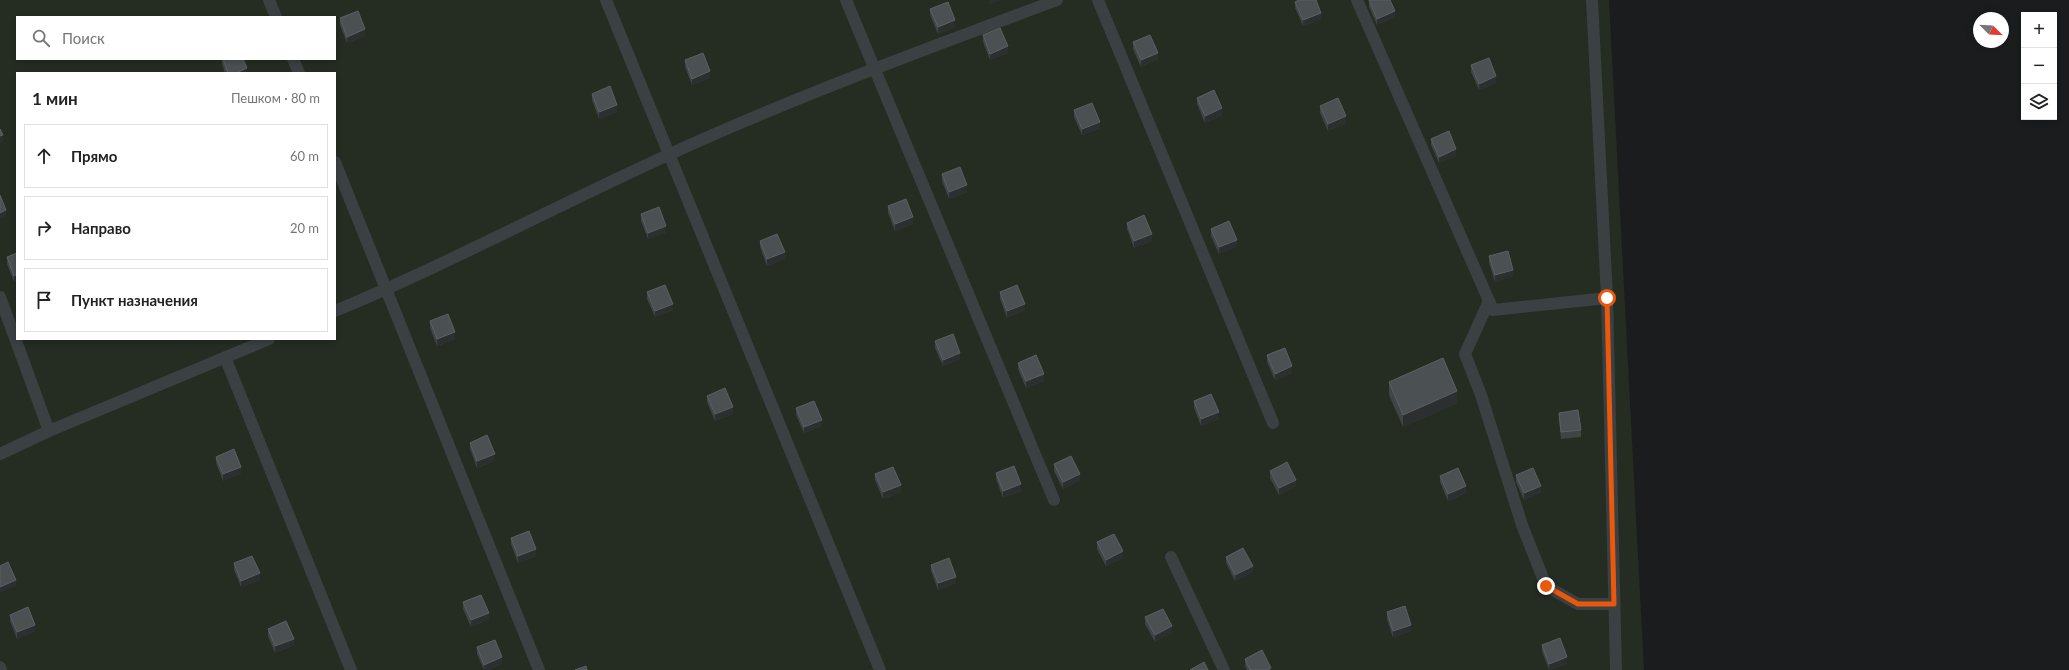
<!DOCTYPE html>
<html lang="ru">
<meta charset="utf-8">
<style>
body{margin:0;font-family:Lato,sans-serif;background:#f2f2f2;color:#222}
.controls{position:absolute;right:12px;top:12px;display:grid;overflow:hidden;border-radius:0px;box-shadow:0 2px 6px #0003}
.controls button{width:36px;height:36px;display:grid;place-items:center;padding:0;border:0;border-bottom:1px solid #e0e0e0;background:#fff;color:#222;font:20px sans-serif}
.compass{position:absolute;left:1973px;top:12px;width:36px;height:36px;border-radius:50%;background:#fff;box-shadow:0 2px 6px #0003;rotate:114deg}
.stop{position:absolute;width:12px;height:12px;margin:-9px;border:3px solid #ea580c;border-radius:50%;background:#fff}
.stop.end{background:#ea580c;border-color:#fff;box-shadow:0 1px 4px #0008}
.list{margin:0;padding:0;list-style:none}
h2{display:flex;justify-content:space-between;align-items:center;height:52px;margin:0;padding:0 16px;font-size:17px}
h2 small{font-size:13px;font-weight:400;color:#767676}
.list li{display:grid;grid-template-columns:26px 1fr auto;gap:12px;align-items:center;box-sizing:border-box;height:64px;margin:0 8px 8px;padding:0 8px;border:1px solid #e0e0e0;border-radius:0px}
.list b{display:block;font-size:15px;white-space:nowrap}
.list em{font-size:13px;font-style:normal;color:#767676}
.icon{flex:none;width:22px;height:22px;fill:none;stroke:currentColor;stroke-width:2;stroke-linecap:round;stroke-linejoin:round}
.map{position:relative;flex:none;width:2069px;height:670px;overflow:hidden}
.search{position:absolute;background:#fff;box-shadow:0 2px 6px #0003;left:16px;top:16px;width:320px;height:44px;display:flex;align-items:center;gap:10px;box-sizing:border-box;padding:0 14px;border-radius:0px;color:#767676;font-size:15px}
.panel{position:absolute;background:#fff;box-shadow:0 2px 6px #0003;left:16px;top:72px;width:320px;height:268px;border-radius:0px}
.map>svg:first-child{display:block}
.green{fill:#252c22;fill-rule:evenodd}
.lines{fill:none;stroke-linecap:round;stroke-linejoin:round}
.lane{stroke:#3b4043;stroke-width:12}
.wall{fill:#3f4445}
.shaded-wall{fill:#2c2f30}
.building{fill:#4b5152;stroke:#5a6163}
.route{stroke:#ea580c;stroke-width:5}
</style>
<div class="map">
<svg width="2069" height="670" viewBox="0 0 2069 670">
<rect width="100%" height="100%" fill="#1b1c1d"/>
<!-- green -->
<path class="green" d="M0,0H1609L1644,670H0ZM17,17H335V59H17ZM17,73H335V339H17Z"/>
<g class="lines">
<!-- lane -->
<path class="lane" d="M269,0L276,17
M606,0L880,670
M846,0L1054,500
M1098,0L1273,423
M1357,0L1493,310L1607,298
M1592,0L1607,298L1616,670
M293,59L299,73
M335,162L539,670
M0,297L49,431
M1489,301L1465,354L1481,395L1522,525L1546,586L1578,604H1614
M335,311C448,264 556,206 668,155C794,97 926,49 1057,0
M225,357L351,670
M0,454L49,431L269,339
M1171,557L1224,670
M0,667L1,670"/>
</g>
<!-- wall -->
<path class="wall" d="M1369,0L1395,17L1377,25L1369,7Z
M1295,2L1321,19L1303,26L1295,8Z
M930,9L955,27L938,34L930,15Z
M340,18L365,36L347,43L340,25Z
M983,35L1008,53L990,60L983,42Z
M1133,42L1158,59L1141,67L1133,49Z
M222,59H243L247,73H225L222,64Z
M685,60L710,78L692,85L685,67Z
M1471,65L1496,83L1479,90L1471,72Z
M592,94L617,112L599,119L592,100Z
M1197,98L1222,115L1205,123L1197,104Z
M1320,106L1346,123L1328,131L1320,113Z
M1074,110L1100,128L1082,135L1074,117Z
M1431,139L1456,156L1439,163L1431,145Z
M942,174L967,192L949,199L942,181Z
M888,206L913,224L895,231L888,213Z
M641,214L666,232L648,239L641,221Z
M1127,223L1152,241L1134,248L1127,229Z
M1211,229L1237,246L1219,254L1211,236Z
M760,241L785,259L767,266L760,247Z
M17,253V281L14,282L7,264V257Z
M1489,256L1513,276L1495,282L1489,263Z
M647,292L673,310L655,317L647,299Z
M1000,292L1025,310L1007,318L1000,299Z
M430,321L455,339L437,346L430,328Z
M935,341L960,359L943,366L935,348Z
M1267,355L1292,373L1275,380L1267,362Z
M1018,363L1044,381L1026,388L1018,369Z
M1389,382L1457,403L1403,427L1389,395Z
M707,396L733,414L715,421L707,402Z
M1194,401L1219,419L1201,426L1194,408Z
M796,408L822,426L804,433L796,415Z
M1559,413L1581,430V437L1561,439L1559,419Z
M470,443L495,461L477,468L470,449Z
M216,457L241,473L223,481L216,463Z
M1054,464L1080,480L1063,489L1054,471Z
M1270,471L1296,486L1279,495L1270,478Z
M996,473L1021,491L1003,498L996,479Z
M875,474L901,492L883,499L875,480Z
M1516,475L1541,492L1524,500L1516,482Z
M1440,476L1466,493L1448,501L1440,482Z
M511,538L536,556L518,563L511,544Z
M1097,542L1123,558L1106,566L1097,549Z
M1226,557L1253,572L1235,581L1226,563Z
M234,563L260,580L241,587L234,570Z
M931,565L956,583L938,590L931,571Z
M463,602L489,619L471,627L463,609Z
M1387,612L1411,631L1393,638L1387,619Z
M10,615L35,631L17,639L10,621Z
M1145,617L1172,633L1155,642L1145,624Z
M268,629L294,645L275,653L268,636Z
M1542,645L1567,664L1549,670L1542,651Z
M477,647L502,664L488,670H484L477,654Z
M1245,659L1271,670H1247L1245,666Z"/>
<!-- shaded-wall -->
<path class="shaded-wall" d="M989,0H1001L989,5Z
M1395,11V17L1377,25V19Z
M1321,13V19L1303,26V20Z
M955,20V27L938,34V27Z
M365,29V36L347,43V37Z
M1008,46V53L990,60V54Z
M1158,53V59L1141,67V60Z
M247,68V73H236Z
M710,71V78L692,85V79Z
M1496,76V83L1479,90V84Z
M617,105V112L599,119V112Z
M1222,108V115L1205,123V116Z
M1346,116V123L1328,131V124Z
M1100,122V128L1082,135V129Z
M3,135V142L0,143V136Z
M1456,149V156L1439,163V157Z
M967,185V192L949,199V192Z
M6,210V217L0,219V213Z
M913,217V224L895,231V224Z
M666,226V232L648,239V233Z
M1152,234V241L1134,248V241Z
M1237,240V246L1219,254V247Z
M785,252V259L767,266V259Z
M1513,270V276L1495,282V275Z
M17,274V281L14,282V276Z
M673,304V310L655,317V311Z
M1025,304V310L1007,318V311Z
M455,332V339L437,346V339Z
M960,353V359L943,366V360Z
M1292,366V373L1275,380V374Z
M1044,374V381L1026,388V381Z
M1457,391V403L1403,427V415Z
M733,407V414L715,421V414Z
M1219,412V419L1201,426V419Z
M822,420V426L804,433V427Z
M495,454V461L477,468V461Z
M241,467V473L223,481V474Z
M1080,474V480L1063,489V482Z
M1296,480V486L1279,495V488Z
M1021,484V491L1003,498V491Z
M901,485V492L883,499V492Z
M1466,486V493L1448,501V494Z
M1541,486V492L1524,500V493Z
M536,549V556L518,563V556Z
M1123,551V558L1106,566V560Z
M1253,566V572L1235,581V575Z
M260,573V580L241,587V581Z
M956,577V583L938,590V583Z
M16,580V586L0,593V587Z
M489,613V619L471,627V620Z
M35,625V631L17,639V632Z
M1411,625V631L1393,638V631Z
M1172,626V633L1155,642V635Z
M294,639V645L275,653V646Z
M502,657V664L488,670H484V665Z
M1567,657V664L1549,670V664Z"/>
<!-- building -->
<path class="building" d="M1299,0H1316L1321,13L1303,20L1295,2Z
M1369,0H1390L1395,11L1377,19Z
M948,2L955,20L938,27L930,9Z
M358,11L365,29L347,37L340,18Z
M1000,28L1008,46L990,54L983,35Z
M1150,35L1158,53L1141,60L1133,42Z
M703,53L710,71L692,79L685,60Z
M1489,58L1496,76L1479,84L1471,65Z
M223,59H243L247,68L236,73H228Z
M610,86L617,105L599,112L592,94Z
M1214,90L1222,108L1205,116L1197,98Z
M1338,98L1346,116L1328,124L1320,106Z
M1092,103L1100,122L1082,129L1074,110Z
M0,129L3,135L0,136Z
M1449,131L1456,149L1439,157L1431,139Z
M960,167L967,185L949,192L942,174Z
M0,195L6,210L0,213Z
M906,199L913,217L895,224L888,206Z
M659,207L666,226L648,233L641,214Z
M1144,215L1152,234L1134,241L1127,223Z
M1229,221L1237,240L1219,247L1211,229Z
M777,234L785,252L767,259L760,241Z
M1508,251L1513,270L1495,275L1489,256Z
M17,253V274L14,276L7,257Z
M665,285L673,304L655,311L647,292Z
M1017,285L1025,304L1007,311L1000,292Z
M448,314L455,332L437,339L430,321Z
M953,334L960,353L943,360L935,341Z
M1285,348L1292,366L1275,374L1267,355Z
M1036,355L1044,374L1026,381L1018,363Z
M1443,358L1457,391L1403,415L1389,382Z
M725,388L733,407L715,414L707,396Z
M1211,394L1219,412L1201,419L1194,401Z
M814,401L822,420L804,427L796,408Z
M1578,410L1581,430L1561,432L1559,413Z
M487,435L495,454L477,461L470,443Z
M234,449L241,467L223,474L216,457Z
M1071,456L1080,474L1063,482L1054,464Z
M1287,462L1296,480L1279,488L1270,471Z
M1014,466L1021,484L1003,491L996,473Z
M893,467L901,485L883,492L875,474Z
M1458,468L1466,486L1448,494L1440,476Z
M1533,468L1541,486L1524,493L1516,475Z
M529,531L536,549L518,556L511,538Z
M1114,534L1123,551L1106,560L1097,542Z
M1243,548L1253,566L1235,575L1226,557Z
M252,556L260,573L241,581L234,563Z
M949,558L956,577L938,583L931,565Z
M8,562L16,580L0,587V566Z
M481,595L489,613L471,620L463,602Z
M1405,606L1411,625L1393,631L1387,612Z
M28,607L35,625L17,632L10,615Z
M1163,609L1172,626L1155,635L1145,617Z
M286,621L294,639L275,646L268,629Z
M1560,638L1567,657L1549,664L1542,645Z
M495,640L502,657L484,665L477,647Z
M1262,650L1271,668L1268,670H1250L1245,659Z
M1204,662L1208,670H1190Z
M586,666L587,670H575Z"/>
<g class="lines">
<!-- route -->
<path class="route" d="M1546,586L1578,604H1614L1607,298"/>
</g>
</svg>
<div class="controls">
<button>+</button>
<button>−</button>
<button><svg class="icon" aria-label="layers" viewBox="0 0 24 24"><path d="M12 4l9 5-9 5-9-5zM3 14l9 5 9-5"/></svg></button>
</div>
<svg class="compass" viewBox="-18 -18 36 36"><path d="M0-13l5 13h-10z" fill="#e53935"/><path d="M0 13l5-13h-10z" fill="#767676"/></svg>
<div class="stop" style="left:1607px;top:298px"></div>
<div class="stop end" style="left:1546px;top:586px"></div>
<div class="search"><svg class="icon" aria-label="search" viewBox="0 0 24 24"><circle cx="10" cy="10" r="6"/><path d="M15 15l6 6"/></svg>Поиск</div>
<section class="panel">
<h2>1 мин<small>Пешком · 80 m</small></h2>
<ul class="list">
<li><svg class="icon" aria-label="ahead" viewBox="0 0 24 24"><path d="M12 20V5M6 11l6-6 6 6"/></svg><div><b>Прямо</b></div><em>60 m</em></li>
<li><svg class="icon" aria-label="right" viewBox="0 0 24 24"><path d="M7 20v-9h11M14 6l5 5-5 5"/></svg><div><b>Направо</b></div><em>20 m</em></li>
<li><svg class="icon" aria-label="arrive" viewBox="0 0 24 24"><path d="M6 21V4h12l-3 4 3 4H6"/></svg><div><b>Пункт назначения</b></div></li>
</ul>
</section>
</div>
